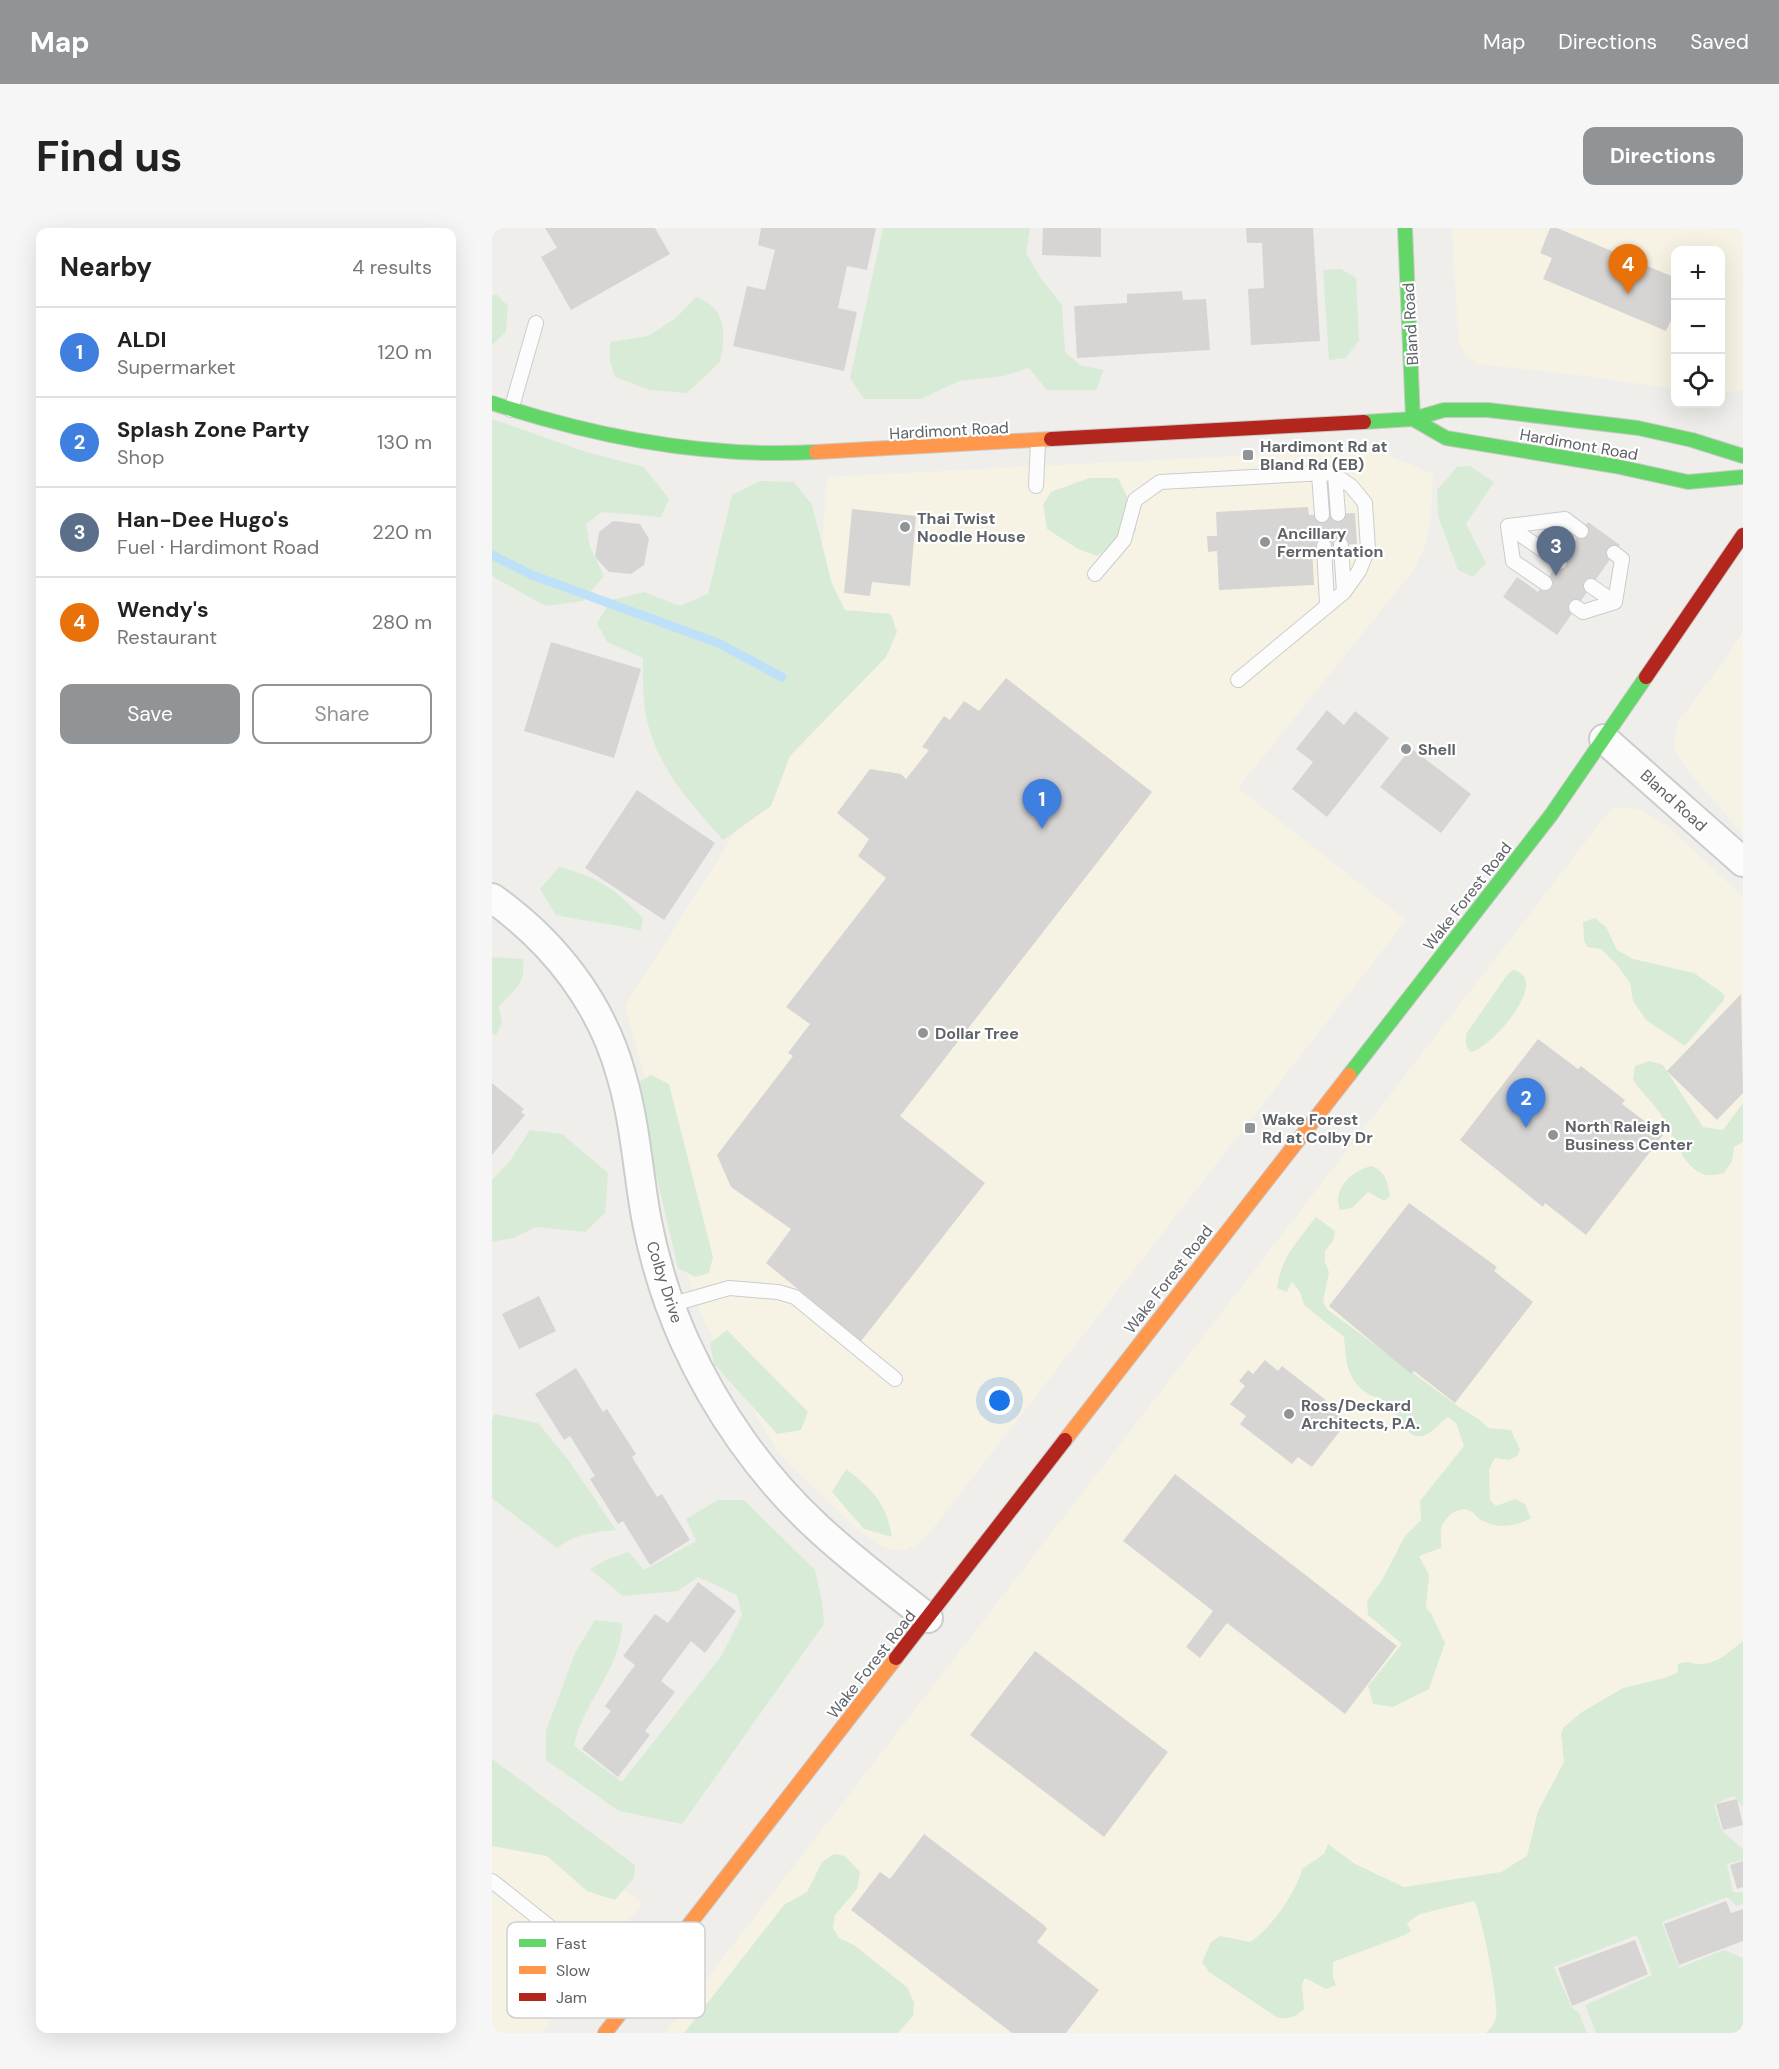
<!DOCTYPE html>
<meta charset="utf-8">
<style>
body{margin:0;font-family:"DM Sans",sans-serif;background:#f6f6f6;color:#222}
.controls{position:absolute;right:18px;top:18px;display:grid;overflow:hidden;border-radius:12px;box-shadow:0 6px 24px #0002}
.controls button{width:54px;height:54px;display:grid;place-items:center;padding:0;border:0;border-bottom:2px solid #e0e0e0;background:#fff;color:#222;font:30px sans-serif}
.you{position:absolute;left:508px;top:1173px;width:21px;height:21px;margin:-15px;border:4px solid #fff;border-radius:50%;background:#1a73e8;box-shadow:0 0 0 9px #1a73e833}
.badge{display:grid;place-items:center;width:39px;height:39px;border-radius:50%;background:#919496;color:#fff;font-size:20px;font-weight:700}
.pin{position:absolute;translate:-50% -50px;filter:drop-shadow(0 2px 3px #0008)}
.pin::after{content:'';position:absolute;top:32px;width:21px;height:18px;background:inherit;clip-path:polygon(0 0,100% 0,50% 100%)}
.list{margin:0;padding:0;list-style:none}
h2{display:flex;justify-content:space-between;align-items:center;height:78px;margin:0;padding:0 24px;font-size:26px}
h2 small{font-size:20px;font-weight:400;color:#767676}
.list li{display:grid;grid-template-columns:39px 1fr auto;gap:18px;align-items:center;box-sizing:border-box;height:90px;padding:0 24px;border-top:2px solid #e0e0e0}
.list b{display:block;font-size:22px;white-space:nowrap}
.list p{margin:0;font-size:20px;white-space:nowrap;color:#767676}
.list em{font-size:20px;font-style:normal;color:#767676}
.actions{display:flex;gap:12px;padding:18px 24px}
.actions a{flex:1;padding:14px 0;border:2px solid #919496;border-radius:12px;text-align:center;font-size:21px;color:#919496}
.actions .main{background:#919496;color:#fff}
.icon{flex:none;width:33px;height:33px;fill:none;stroke:currentColor;stroke-width:2;stroke-linecap:round;stroke-linejoin:round}
.map{position:relative;flex:none;width:1251px;height:1805px;overflow:hidden;border-radius:12px}
header{display:flex;align-items:center;gap:36px;box-sizing:border-box;height:84px;padding:0 30px;background:#919496;color:#fff}
header strong{font-size:28px}
nav{display:flex;gap:33px;margin-inline-start:auto;font-size:21px}
.intro{display:flex;align-items:center;justify-content:space-between;box-sizing:border-box;height:144px;padding:0 36px}
h1{margin:0;font-size:42px}
.button{padding:15px 27px;border-radius:12px;background:#919496;color:#fff;font-size:21px;font-weight:700}
main{display:flex;gap:36px;padding:0 36px}
aside{flex:1;background:#fff;border-radius:12px;box-shadow:0 6px 24px #0002}
.map>svg:first-child{display:block}
.commercial{fill:#f7f3e4}
.green{fill:#d8ebd6}
.lines{fill:none;stroke-linecap:round;stroke-linejoin:round}
.stream{stroke:#bfe0f9;stroke-width:9}
.building{fill:#d6d5d3}
.lane-casing{stroke:#cbcccc;stroke-width:16}
.street-casing{stroke:#cbcccc;stroke-width:32}
.fast-casing{stroke:#cacacb;stroke-width:16}
.slow-casing{stroke:#cacacb;stroke-width:16}
.jam-casing{stroke:#cacacb;stroke-width:16}
.lane{stroke:#fdfcfc;stroke-width:14}
.street{stroke:#fdfcfc;stroke-width:28}
.fast{stroke:#63d668;stroke-width:14}
.slow{stroke:#ff974d;stroke-width:14}
.jam{stroke:#b3261e;stroke-width:14}
.poi-dot{fill:#919496;stroke:#fff;stroke-width:2}
.labels{text-anchor:middle;stroke-width:4.5;stroke-linejoin:round;paint-order:stroke}
.street-label{font-size:16px;fill:#5f6368;stroke:#fff}
.poi-label{font-size:16px;font-weight:bold;fill:#5f6368;stroke:#fff;text-anchor:start}
.key{fill:#fff;stroke:#cfd0d2;stroke-width:1.5}
.key-label{font-size:16px;fill:#5f6368}
</style>
<header>
<strong>Map</strong>
<nav><a>Map</a><a>Directions</a><a>Saved</a></nav>
</header>
<div class="intro"><h1>Find us</h1><a class="button">Directions</a></div>
<main>
<aside>
<h2>Nearby<small>4 results</small></h2>
<ul class="list">
<li><span class="badge" style="background:#3f7fe0">1</span><div><b>ALDI</b><p>Supermarket</p></div><em>120 m</em></li>
<li><span class="badge" style="background:#3f7fe0">2</span><div><b>Splash Zone Party</b><p>Shop</p></div><em>130 m</em></li>
<li><span class="badge" style="background:#5c6f8a">3</span><div><b>Han-Dee Hugo's</b><p>Fuel · Hardimont Road</p></div><em>220 m</em></li>
<li><span class="badge" style="background:#e8710a">4</span><div><b>Wendy's</b><p>Restaurant</p></div><em>280 m</em></li>
</ul>
<div class="actions"><a class="main">Save</a><a>Share</a></div>
</aside>
<div class="map">
<svg width="1251" height="1805" viewBox="0 0 1251 1805">
<rect width="100%" height="100%" fill="#efeeea"/>
<!-- commercial -->
<path class="commercial" d="M960,0H1251V162L1229,165L1228,22H1184L1183,161L1095,148L986,136L975,128L967,114Z
M881,221L941,246L938,297L933,319L922,341L746,560L914,692L435,1308L424,1317L413,1322H400L389,1317L365,1301L286,1224L222,1113L209,1085L184,1015L157,864L133,778L317,488L335,249Z
M1251,403V606L1194,540L1182,520L1186,494L1236,428Z
M1128,580L1146,581L1174,597L1251,669V1541L1040,1614L1059,1805H173L1119,581Z
M0,1559L150,1675L49,1805H0Z"/>
<!-- green -->
<path class="green" d="M391,0H538L534,25L548,49L570,77L573,124L588,137L612,142L604,162H555L537,140L512,148L467,153L429,171H372L358,150Z
M849,41L864,50L867,112L854,130L837,132L831,42Z
M4,66L16,78L14,104L0,117V68Z
M204,69C235,80 234,106 228,134L195,165L158,162L123,149L118,133V114L156,108L184,90Z
M0,191L94,224L152,239L177,271L169,289L110,284L94,296L98,319L112,348L91,373L53,378L0,348Z
M978,238L1002,254L974,296L994,335L981,349L966,342L946,288L945,262L965,239Z
M597,250H626L644,287V303L605,328L586,321L555,301L551,277L559,264Z
M268,253L302,254L320,277L340,356L353,382L399,386L405,404L394,429L298,528L279,578L231,612C202,579 169,544 157,500C150,477 151,453 151,430L115,414L105,395L119,372L152,364L188,378L216,366L240,267Z
M67,639C109,650 121,660 151,690L149,703C120,695 93,694 64,687L48,661Z
M1103,690L1114,699L1125,722L1141,731L1202,745L1232,766V772L1193,818L1154,792L1141,773L1138,755L1125,737L1109,721L1095,719L1092,712L1091,694Z
M0,729L31,731C34,756 23,761 7,778L10,795L4,808L0,805Z
M1021,742C1061,750 998,822 978,824L974,817V806L1015,747Z
M1158,833L1171,837L1211,899L1231,902L1251,875V914L1242,919L1240,933L1232,945C1227,946 1219,948 1214,947C1188,940 1181,902 1167,884C1159,872 1148,864 1141,851L1143,838Z
M159,847L177,856L221,1029L217,1045L203,1049L186,1040L143,856Z
M38,902L70,906L116,945L113,985L93,1004L44,999L21,1010L0,1014V952L18,933Z
M880,938C895,945 895,954 898,968L892,973L876,964L860,980L848,982C840,961 860,942 880,938Z
M824,989L843,1003L842,1011L833,1023V1034L837,1044L831,1074L836,1082L967,1179L988,1192L996,1200L1019,1202L1028,1222L1025,1228L1017,1232L1003,1230L997,1241L998,1272L1004,1278L1023,1271L1033,1276L1039,1290C1024,1299 1005,1301 989,1292C985,1290 982,1284 978,1283C965,1277 952,1290 949,1301C948,1307 950,1314 949,1320L927,1328L937,1347L934,1380L939,1385L953,1415L937,1461L901,1479L881,1476L876,1458L910,1416L876,1387L875,1373L890,1352L913,1308L929,1292L928,1273L972,1218L964,1195L956,1189C947,1195 936,1211 925,1208C910,1204 906,1187 897,1177C890,1169 880,1169 873,1164C853,1148 854,1130 852,1109L812,1077L808,1064L800,1054L795,1064L785,1060C789,1029 805,1014 824,989Z
M235,1102L316,1184L309,1202L285,1206L222,1136L218,1115Z
M3,1186L46,1195L77,1233L124,1302C101,1304 84,1306 65,1320L0,1270V1191Z
M354,1241C380,1261 395,1276 400,1309L372,1301L340,1264Z
M226,1272H252L323,1342L330,1374L332,1396L190,1596L127,1583L54,1532V1503L83,1425L103,1392L130,1395C130,1440 90,1475 82,1518L130,1554L230,1427L250,1387L245,1367L206,1349L186,1363L131,1368L98,1341L116,1331L137,1324L152,1342L204,1313L194,1291Z
M1251,1413V1579L1242,1568L1222,1576L1230,1603L1251,1621V1632L1235,1636L1241,1664H1251V1676L1245,1678L1235,1669L1170,1694L1187,1740L1232,1722L1251,1730V1805H1104L1093,1777L1160,1747L1145,1707L1062,1739L1080,1780L1087,1785L1095,1805H994C998,1801 1003,1795 1004,1789C1007,1775 989,1682 982,1673L928,1686L915,1695L919,1703L913,1707L841,1734V1750L844,1757L834,1761L813,1750L810,1756L812,1781C804,1789 797,1791 786,1790L717,1744L710,1734L719,1714L728,1708L758,1714C778,1702 805,1663 810,1641L832,1626L836,1616L863,1636L912,1659L1009,1644L1035,1628L1046,1583L1072,1534L1069,1505L1072,1499L1090,1484L1131,1460L1176,1449L1186,1444V1436C1200,1431 1198,1437 1209,1436C1227,1435 1237,1424 1251,1413Z
M0,1531L143,1637L142,1650L123,1672L95,1663L55,1628L0,1618Z
M342,1626L353,1628L368,1644L365,1661L343,1687L341,1700L347,1710L362,1717L416,1760L422,1775L421,1788L406,1805H192L292,1677L315,1664L330,1634Z"/>
<g class="lines">
<!-- stream -->
<path class="stream" d="M0,327L40,347L226,415L290,449"/>
</g>
<!-- building -->
<path class="building" d="M53,0H163L178,26L79,82L49,29L65,20Z
M269,0H384L375,42L355,38L346,80L365,84L352,143L241,118L255,58L273,62L283,22L266,17Z
M551,0H609V29L550,27Z
M754,0H821L828,113L759,117L756,61L772,60L770,15H755Z
M1058,0H1065L1184,50V82L1174,103L1051,51L1060,30L1048,25Z
M690,63L691,72L714,71L718,122L585,130L582,78L635,75V66Z
M816,279L817,287L863,285L865,316L820,319L822,357L727,362L725,323L716,324L715,308H725L724,284Z
M360,281L424,288L418,358L380,354L378,368L352,365Z
M121,293L148,296L157,311L152,337L139,346L117,344L103,329L107,304Z
M1096,294L1128,317L1065,407L1011,369L1025,349L1046,364Z
M59,414L149,441L122,530L32,503Z
M514,450L660,564L408,888L493,955L366,1117L318,1081L323,1075L274,1035L299,1001L239,959L225,927L301,828L296,825L318,796L294,779L394,650L366,628L377,611L345,585L378,541L409,546L414,551L437,522L430,519L452,488L458,492L472,473L487,483Z
M835,482L852,497L863,483L897,510L835,589L800,561L821,534L804,521Z
M919,520L979,566L949,605L888,559Z
M145,562L223,615L172,692L93,640Z
M1249,766L1251,865L1225,892L1175,843Z
M1046,811L1086,841L1089,838L1133,872L1130,876L1171,907L1094,1007L1053,975L1051,979L968,912Z
M0,855L32,881L29,884L33,887L0,927Z
M917,975L1005,1039L1002,1043L1041,1074L963,1175L922,1143L919,1146L837,1078Z
M47,1068L64,1103L27,1121L10,1086Z
M773,1132L786,1143L790,1138L844,1180L841,1184L855,1194L820,1239L806,1229L800,1236L748,1196L754,1188L738,1176L753,1158L747,1153L756,1142L761,1146Z
M84,1140L111,1184L115,1181L144,1226L140,1229L165,1269L170,1266L198,1312L158,1337L131,1293L126,1296L98,1251L103,1248L78,1208L72,1212L43,1166Z
M683,1246L905,1418L853,1486L735,1395L708,1430L694,1419L721,1383L631,1313Z
M206,1354L244,1383L213,1425L199,1413L169,1453L183,1464L153,1503L158,1507L126,1549L90,1521L119,1483L113,1478L143,1437L131,1428L163,1386L176,1395Z
M543,1423L676,1524L612,1609L478,1507Z
M1245,1571L1251,1597L1231,1602L1224,1576Z
M432,1606L552,1697L555,1701L545,1714L607,1762L574,1805H520L359,1682L388,1644L398,1651Z
M1251,1633V1659L1245,1661L1238,1637Z
M1234,1673L1239,1685L1251,1681V1713L1187,1737L1172,1696Z
M1143,1712L1156,1746L1080,1778L1066,1740Z"/>
<g class="lines">
<!-- lane casing -->
<g class="lane-casing">
<path id="lane" d="M19,182L44,95
M827,246L830,287
M843,247L846,286
M544,258L546,214
M1016,298L1073,291L1089,303
M1016,298L1021,333L1053,355
M1016,298L1068,334
M849,317L852,364
M832,318L835,376
M603,346L632,312L643,272L668,254L833,245L843,247L859,258L873,275L876,321L867,343L852,364L746,452
M1099,358L1118,371
M1084,379L1091,384L1123,374L1130,331L1122,325
M178,1077L237,1060L286,1064L303,1069L403,1151
M0,1653L142,1766"/>
</g>
<!-- street casing -->
<g class="street-casing">
<path id="street" d="M1112,511L1251,634
M0,670C62,714 110,775 130,850C143,895 146,943 154,989C162,1032 175,1074 193,1114C224,1182 269,1247 324,1298C359,1331 398,1360 436,1390"/>
</g>
<!-- fast casing -->
<g class="fast-casing">
<path id="fast" d="M913,0L921,191
M0,175C103,209 216,230 324,224
M921,191L954,210L1123,238L1196,254L1251,249
M872,194L921,191L952,182H996L1146,200L1200,212L1251,228
M857,847L1059,587L1154,449"/>
</g>
<!-- slow casing -->
<g class="slow-casing">
<path id="slow" d="M324,224L559,211
M573,1212L857,847
M113,1805L404,1430"/>
</g>
<!-- jam casing -->
<g class="jam-casing">
<path id="jam" d="M559,211L872,194
M1154,449L1251,307
M404,1430L573,1212"/>
</g>
<!-- lane -->
<use href="#lane" class="lane"/>
<!-- street -->
<use href="#street" class="street"/>
<!-- fast -->
<use href="#fast" class="fast"/>
<!-- slow -->
<use href="#slow" class="slow"/>
<!-- jam -->
<use href="#jam" class="jam"/>
</g>
<!-- markers -->
<g class="poi-dot">
<rect x="750" y="221" width="12" height="12" rx="3"/>
<circle cx="413" cy="299" r="6"/>
<circle cx="773" cy="314" r="6"/>
<circle cx="914" cy="521" r="6"/>
<circle cx="431" cy="805" r="6"/>
<rect x="752" y="894" width="12" height="12" rx="3"/>
<circle cx="1061" cy="907" r="6"/>
<circle cx="797" cy="1186" r="6"/>
</g>
<g class="labels">
<!-- street labels -->
<g class="street-label">
<text transform="translate(918 96) rotate(-93)" y="6">Bland Road</text>
<text transform="translate(457 202) rotate(-3)" y="6">Hardimont Road</text>
<text transform="translate(1087 216) rotate(10)" y="6">Hardimont Road</text>
<text transform="translate(1182 572) rotate(42)" y="6">Bland Road</text>
<text transform="translate(975 668) rotate(-52)" y="6">Wake Forest Road</text>
<text transform="translate(676 1051) rotate(-52)" y="6">Wake Forest Road</text>
<text transform="translate(173 1054) rotate(72)" y="6">Colby Drive</text>
<text transform="translate(379 1436) rotate(-52)" y="6">Wake Forest Road</text>
</g>
<!-- poi labels -->
<g class="poi-label">
<text x="768" y="224">Hardimont Rd at<tspan x="768" dy="18">Bland Rd (EB)</tspan></text>
<text x="425" y="296">Thai Twist<tspan x="425" dy="18">Noodle House</tspan></text>
<text x="785" y="311">Ancillary<tspan x="785" dy="18">Fermentation</tspan></text>
<text x="926" y="527">Shell</text>
<text x="443" y="811">Dollar Tree</text>
<text x="770" y="897">Wake Forest<tspan x="770" dy="18">Rd at Colby Dr</tspan></text>
<text x="1073" y="904">North Raleigh<tspan x="1073" dy="18">Business Center</tspan></text>
<text x="809" y="1183">Ross/Deckard<tspan x="809" dy="18">Architects, P.A.</tspan></text>
</g>
</g>
<!-- legend -->
<rect x="15" y="1694" width="198" height="96" rx="9" class="key"/>
<rect x="27" y="1711" width="27" height="8" fill="#63d668"/>
<rect x="27" y="1738" width="27" height="8" fill="#ff974d"/>
<rect x="27" y="1765" width="27" height="8" fill="#b3261e"/>
<g class="key-label">
<text x="64" y="1721">Fast</text>
<text x="64" y="1748">Slow</text>
<text x="64" y="1775">Jam</text>
</g>
</svg>
<div class="controls">
<button>+</button>
<button>−</button>
<button><svg class="icon" aria-label="locate" viewBox="0 0 24 24"><circle cx="12" cy="12" r="6"/><path d="M12 2v4M12 18v4M2 12h4M18 12h4"/></svg></button>
</div>
<div class="you"></div>
<div class="pin badge" style="left:550px;top:601px;background:#3f7fe0">1</div>
<div class="pin badge" style="left:1034px;top:900px;background:#3f7fe0">2</div>
<div class="pin badge" style="left:1064px;top:348px;background:#5c6f8a">3</div>
<div class="pin badge" style="left:1136px;top:66px;background:#e8710a">4</div>
</div>
</main>
